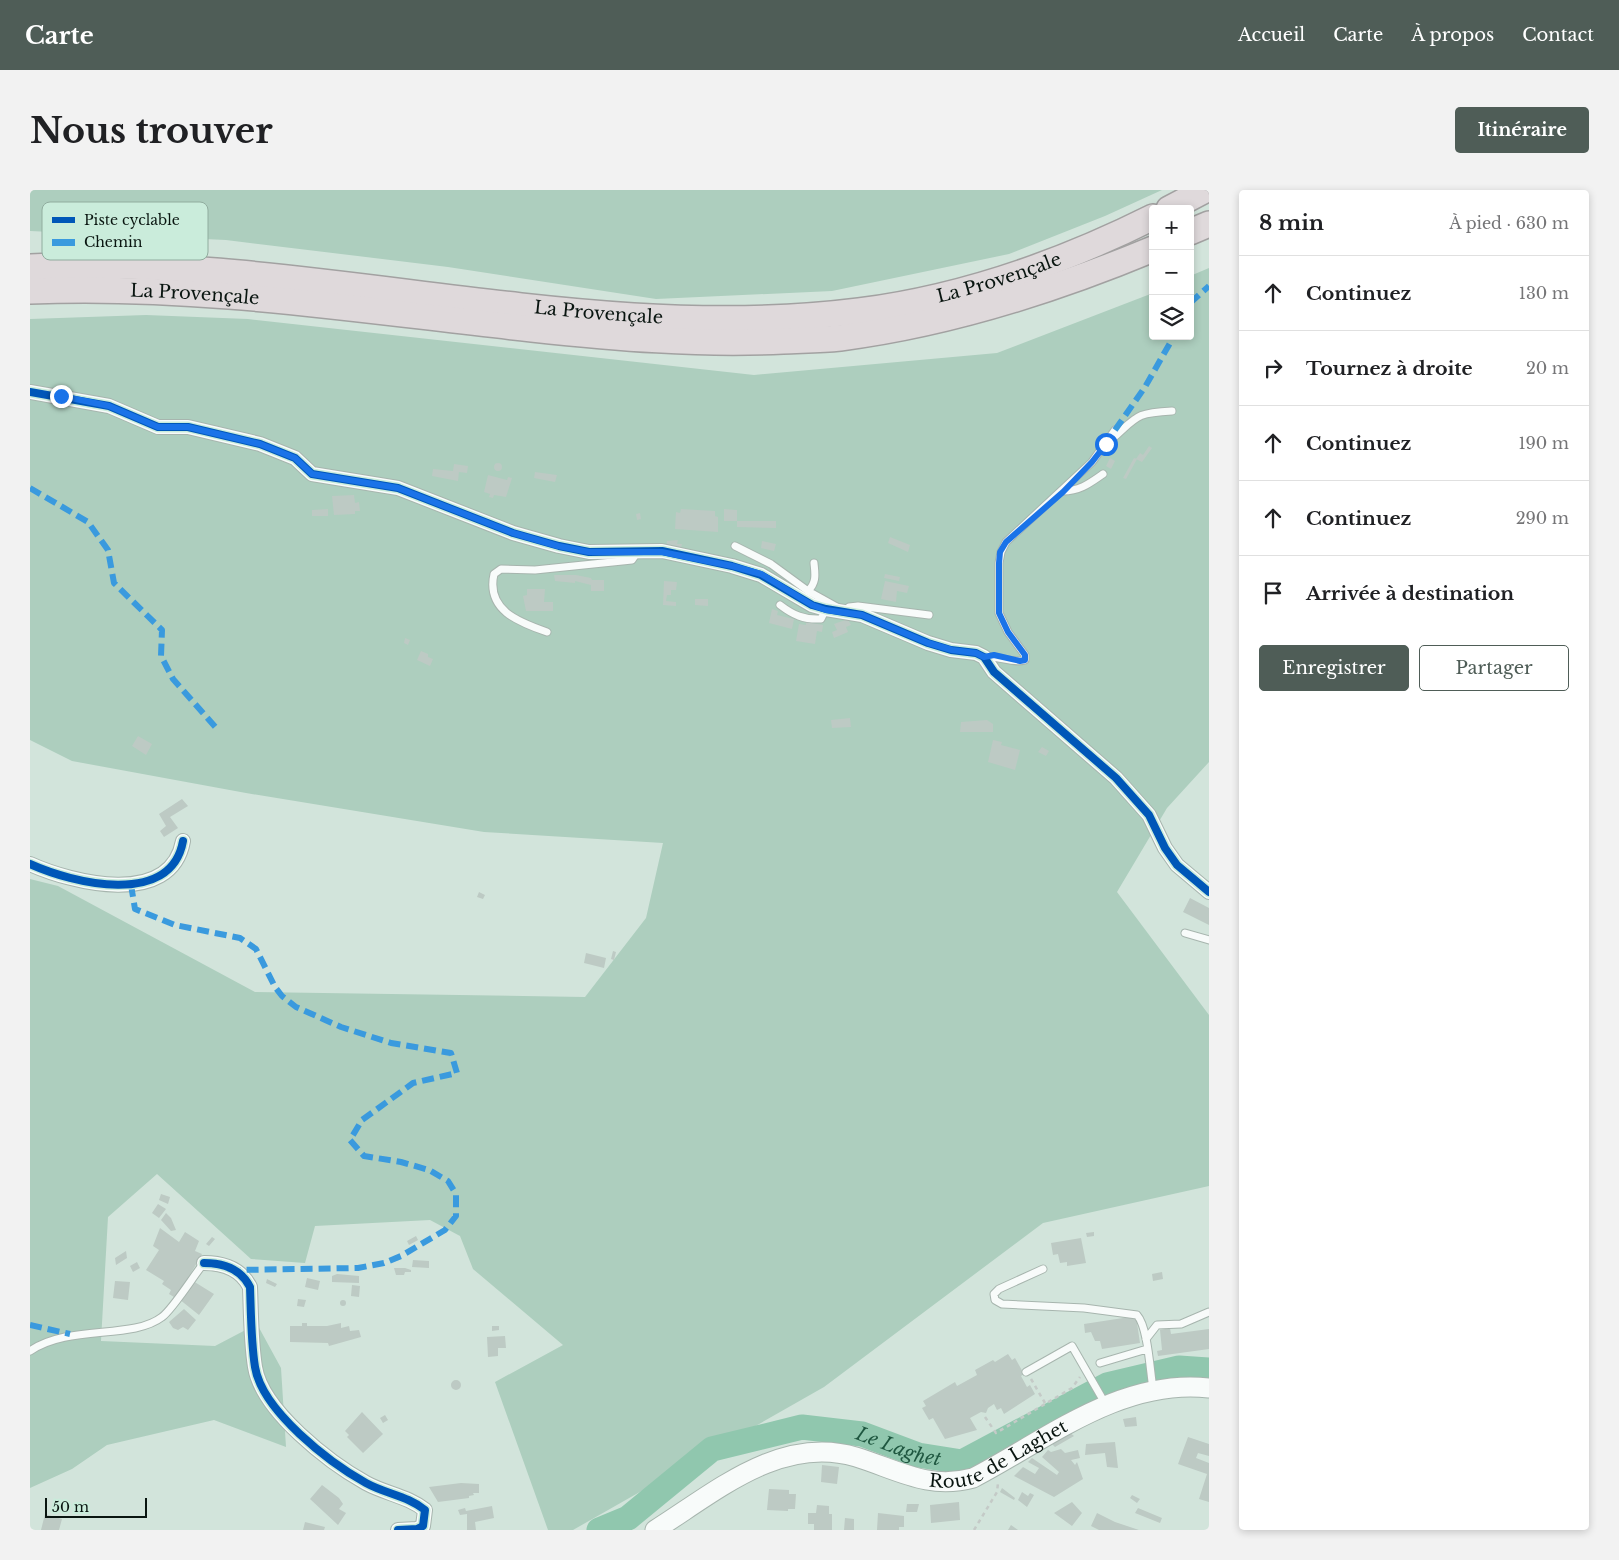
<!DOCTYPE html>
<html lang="fr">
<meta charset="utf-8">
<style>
body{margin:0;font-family:"Libre Baskerville",serif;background:#f2f2f2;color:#202124}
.controls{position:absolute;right:15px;top:15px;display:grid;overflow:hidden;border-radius:5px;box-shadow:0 2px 8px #0003}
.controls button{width:45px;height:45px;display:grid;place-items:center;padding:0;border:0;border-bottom:1px solid #e0e0e0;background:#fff;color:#202124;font:25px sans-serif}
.scale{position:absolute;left:15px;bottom:12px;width:102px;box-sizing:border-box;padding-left:5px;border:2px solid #091510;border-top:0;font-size:14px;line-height:18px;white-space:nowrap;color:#091510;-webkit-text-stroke:4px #caecdb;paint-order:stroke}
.stop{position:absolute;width:15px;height:15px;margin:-11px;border:4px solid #1a73e8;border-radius:50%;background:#fff}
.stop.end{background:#1a73e8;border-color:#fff;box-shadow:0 1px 5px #0008}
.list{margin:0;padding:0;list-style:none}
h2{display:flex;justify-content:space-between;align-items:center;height:65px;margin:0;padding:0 20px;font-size:21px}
h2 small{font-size:16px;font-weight:400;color:#757577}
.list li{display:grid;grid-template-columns:32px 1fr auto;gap:15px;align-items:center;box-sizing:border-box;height:75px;padding:0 20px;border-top:1px solid #e0e0e0}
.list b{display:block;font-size:19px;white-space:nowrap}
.list em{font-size:16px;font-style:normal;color:#757577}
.actions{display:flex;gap:10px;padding:15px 20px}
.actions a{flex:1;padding:11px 0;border:1px solid #4f5d57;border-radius:5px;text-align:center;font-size:18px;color:#4f5d57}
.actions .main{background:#4f5d57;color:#fff}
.icon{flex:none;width:28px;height:28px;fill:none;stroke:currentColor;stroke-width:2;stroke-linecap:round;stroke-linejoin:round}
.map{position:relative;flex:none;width:1179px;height:1340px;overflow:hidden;border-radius:5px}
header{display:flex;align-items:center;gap:30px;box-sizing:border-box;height:70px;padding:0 25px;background:#4f5d57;color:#fff}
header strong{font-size:24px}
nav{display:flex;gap:28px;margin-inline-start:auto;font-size:18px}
.intro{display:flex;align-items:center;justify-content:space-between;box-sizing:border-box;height:120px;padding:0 30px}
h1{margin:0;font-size:35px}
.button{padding:12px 22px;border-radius:5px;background:#4f5d57;color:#fff;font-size:18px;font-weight:700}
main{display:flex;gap:30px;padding:0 30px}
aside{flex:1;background:#fff;border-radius:5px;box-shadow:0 2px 8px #0003}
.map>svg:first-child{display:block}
.green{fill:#adcebe}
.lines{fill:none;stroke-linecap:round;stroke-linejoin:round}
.river{stroke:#90c7ae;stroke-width:25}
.building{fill:#bdcac4}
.service-casing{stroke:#a7b5ae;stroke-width:9}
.minor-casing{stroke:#a7b5ae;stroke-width:16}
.secondary-casing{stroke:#a7b5ae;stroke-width:21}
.motorway-casing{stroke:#a2a1a1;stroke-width:28}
.path{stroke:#c4cac7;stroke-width:2.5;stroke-dasharray:4 4;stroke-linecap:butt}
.service{stroke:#f8fbfa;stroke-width:7}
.minor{stroke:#f8fbfa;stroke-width:14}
.secondary{stroke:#f8fbfa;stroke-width:19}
.motorway{stroke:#dfd9db;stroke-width:25}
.quiet{stroke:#3a9ade;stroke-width:6;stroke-dasharray:12 6;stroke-linecap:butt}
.cycleway-casing{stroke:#caecdb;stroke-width:11}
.cycleway{stroke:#0057b8;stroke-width:8}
.route{stroke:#1a73e8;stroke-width:6}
.labels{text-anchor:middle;stroke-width:4.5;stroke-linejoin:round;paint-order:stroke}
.street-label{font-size:18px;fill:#091510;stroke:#caecdb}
.water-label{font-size:19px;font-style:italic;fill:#1f5740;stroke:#caecdb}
.key{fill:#caecdb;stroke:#90ac9e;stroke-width:1}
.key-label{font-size:14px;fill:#091510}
</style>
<header>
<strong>Carte</strong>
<nav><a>Accueil</a><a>Carte</a><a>À propos</a><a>Contact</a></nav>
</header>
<div class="intro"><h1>Nous trouver</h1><a class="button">Itinéraire</a></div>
<main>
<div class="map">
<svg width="1179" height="1340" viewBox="0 0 1179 1340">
<rect width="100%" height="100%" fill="#d2e4db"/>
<!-- green -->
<path class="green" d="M0,0H1132L1075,26L979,64L802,101L626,109L418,77L196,50L0,41Z
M1179,78V572L1137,618L1087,702L1179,825V996L1013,1033L794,1197L543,1340H518L465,1192L533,1155L443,1079L430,1046L400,1030L285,1036L275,1073L221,1069L127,984L78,1027L71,1151L185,1156L227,1134L251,1178L256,1257L184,1230L77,1255L42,1279L0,1298V689L28,696L225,802L555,807L616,728L633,653L454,642L216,603L42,571L0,550V129L116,125L218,129L724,185L967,163L1123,103V146H1160V86Z"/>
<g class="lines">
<!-- river -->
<path class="river" id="s1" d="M569,1340L598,1328L682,1259L772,1237L832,1244L888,1265L932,1272L1077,1195L1149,1178L1179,1180"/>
</g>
<!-- building -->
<path class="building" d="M1119,256L1122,258L1112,272L1106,269L1110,263L1113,265Z
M1080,268L1085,271L1081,279L1076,276Z
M1104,268L1107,269L1096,289L1093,288Z
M464 277a4 4 0 1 1 8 0a4 4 0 1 1-8 0Z
M424,274L438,276L437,283L429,282L428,291L402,286L403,279L423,281Z
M505,282L527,285L525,292L504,288Z
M458,285L477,290L478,287L482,288L476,307L464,305L463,308L459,307L460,304L454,302Z
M324,305L325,313L329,312L330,321H325V324L304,325L302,306Z
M298,319V326H282V320Z
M651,319L685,321V326L688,327V342L645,339L646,322L650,323Z
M694,319L707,320V331H694Z
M610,323L611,329L607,330L606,324Z
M707,331H746V338L707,337Z
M860,347L880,355L878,362L858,353Z
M648,350L647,354H652L651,358L636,357L637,351Z
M732,351L746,354L744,361L731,358Z
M855,384L870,387L869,391L854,388Z
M524,385H546L561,388L562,390H574V401H561V395L545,391V393L525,391Z
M634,391L647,392L646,400H641V405H637L636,411L646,412V416L633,415Z
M855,391L879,396L877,403L867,401L866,412L851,409Z
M497,399H515L514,412H523V421H496L493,406L497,405Z
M665,409H678V416L665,415Z
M742,419L748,421L747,425L764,429L762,439L739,433Z
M818,429L821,435L816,437L818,442L804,448L802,442L807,440L804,434Z
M776,432L793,435L792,442L787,441L785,454L766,451L769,434L776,435Z
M375,448L380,450L378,455L374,453Z
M391,461L398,464V467L403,469L400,476L387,470Z
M820,528L821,537L802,538L801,530Z
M957,530L963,534V542H930L931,532Z
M108,546L122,554L116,565L102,556Z
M963,550L972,552L971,555L990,560L985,580L958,572Z
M1012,557L1019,561L1016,566L1008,562Z
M152,609L158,616L140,627L148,638L134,647L130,641L136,636L129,624Z
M449,702L455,705L453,709L447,707Z
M1160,708L1179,718V735L1153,722Z
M583,761L586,762L584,770L581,769Z
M556,763L576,768L574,778L554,773Z
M131,1004L140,1007L138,1014L129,1010Z
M128,1014L136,1019L129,1028L122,1023Z
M136,1023L141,1028L146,1040L141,1041L131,1030Z
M130,1038L149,1052L155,1042L169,1051L165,1061L172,1064L149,1104L144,1107L139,1104L141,1100L132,1094L134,1091L116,1080L129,1060L123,1056Z
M1064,1042V1046L1057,1047L1056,1043Z
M386,1046L388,1050L379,1055L377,1051Z
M182,1047L185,1049L179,1056L176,1054Z
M1051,1048L1056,1073L1037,1076V1072L1030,1073L1028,1064L1023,1065L1021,1053Z
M96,1061L97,1068L86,1075L85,1068Z
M383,1070L399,1071V1078L382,1077Z
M107,1072L110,1078L103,1082L100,1076Z
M364,1078H375L381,1080V1082H375L374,1085H366Z
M1132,1082L1133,1089L1123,1091L1122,1084Z
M307,1084L329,1086V1093L302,1092V1086Z
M277,1088L290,1091L288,1100L275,1097Z
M237,1089L247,1094L245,1097L236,1093Z
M85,1091L100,1092L98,1110L83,1108Z
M163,1091L184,1104L169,1125L149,1109Z
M322,1095L330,1096L329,1107L321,1106Z
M268,1109L276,1110L274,1117L267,1116Z
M310 1113a3 3 0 1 1 6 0a3 3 0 1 1-6 0Z
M154,1119L166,1130L158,1140L153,1137L148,1140L143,1138L139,1132Z
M1106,1126L1110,1153L1072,1159L1070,1151H1065L1061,1142L1055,1143L1054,1134Z
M272,1133H277V1136H297L311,1133V1138L319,1136L320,1141L329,1140L331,1147L299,1156L298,1153L260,1152V1136H272Z
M462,1136H469V1140L462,1141Z
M1140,1138L1141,1144L1179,1139V1159L1128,1166L1127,1161L1132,1160L1130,1140Z
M475,1146L476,1158H468V1166L458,1167L457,1147Z
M978,1164L982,1170L985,1168L994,1184L991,1186L997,1197L1000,1195L1005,1204L974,1224L971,1218L967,1220L964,1214L958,1218L956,1223L951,1222L940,1228L947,1240L915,1249L903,1228L899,1230L892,1218L896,1216L893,1211L925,1192L927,1196L947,1185L945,1180L963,1170L965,1172Z
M421 1195a5 5 0 1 1 10 0a5 5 0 1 1-10 0Z
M332,1222L353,1244L333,1263L317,1247L319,1245L315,1241Z
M355,1225L358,1230L353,1233L350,1228Z
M1106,1227L1107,1236L1095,1237L1093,1229Z
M1039,1242L1044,1246L1025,1257L1019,1251Z
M1158,1247L1179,1254V1266L1168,1263L1166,1268L1179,1273V1312L1169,1309L1177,1284L1148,1274Z
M1085,1252L1088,1278L1077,1277L1075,1263L1055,1265L1056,1254Z
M1031,1259L1035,1263L1048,1260L1050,1268L1041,1270L1045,1275L1047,1272L1053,1289L1024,1307L984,1286L993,1277L1005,1284L1009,1278L998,1272L1002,1268L1027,1285L1029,1282L1012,1267L1018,1260L1021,1262Z
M792,1275L809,1277L807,1294L791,1292Z
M431,1293L449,1294V1303H443L444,1305L439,1306V1308L408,1312L399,1297Z
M292,1295L309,1308L313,1314L309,1319L316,1323L308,1335L280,1309Z
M972,1298L985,1308L984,1310L970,1302Z
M739,1299L759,1300V1304H766L765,1319H758V1321L737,1320Z
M992,1302L998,1306L1000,1303L1004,1305L997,1317L988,1310Z
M1102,1305L1110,1309L1107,1313L1100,1308Z
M929,1312L930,1330L901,1333L900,1315Z
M1042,1312L1052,1323L1042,1336L1024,1323Z
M877,1314H889L887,1322H876Z
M787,1315L799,1316V1324H802V1340H784V1334H778V1323H786Z
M462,1316L464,1328L445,1332L446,1340H437V1324L430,1325L428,1320L435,1318L436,1321Z
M1108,1318L1132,1328L1130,1333L1105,1323Z
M848,1323L874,1326V1337H869V1340H847Z
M1067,1323L1085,1332L1109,1340H1069L1061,1336Z
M15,1324L32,1329L29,1340H11Z
M815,1328L824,1329V1340H814Z
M275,1332L295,1337L294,1340H273Z
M981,1335L988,1340H978Z"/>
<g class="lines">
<!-- service casing -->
<g class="service-casing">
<path id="service" d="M1082,249C1108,226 1105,223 1142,221
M1033,301C1050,301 1060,293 1073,284
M705,356L741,374L778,401L814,421L819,417L828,416L899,425
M778,401C787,392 785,384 784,373
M750,415C763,425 774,430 791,429L796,419
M517,442C488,432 456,420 464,384L471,379L505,380L602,370L608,361
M954,467C967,465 983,474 995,470V465L978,442L969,423V373L971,362L976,352L1062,272L1085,240
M1155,743L1179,750
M1013,1079L969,1099L964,1104L965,1110L972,1114L1054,1118L1107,1125C1118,1137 1120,1181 1123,1199
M1116,1149L1127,1135L1151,1134L1179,1122
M0,1161C39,1134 102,1150 132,1127C143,1119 164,1085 174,1073
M1070,1173L1117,1159
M996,1182L1042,1156L1076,1215"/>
</g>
<!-- minor casing -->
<g class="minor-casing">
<path id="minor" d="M0,202L79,216L128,237H158L230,254L265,268L282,284L368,298L483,343L529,356L559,362L632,361L702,376L731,385L782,415L796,419L832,425L898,453L921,460L946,463L954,467L964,482L1086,588L1119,625L1135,658L1147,675L1179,702
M0,674C42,693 141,718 153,651
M174,1073C194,1073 211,1079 220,1097C221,1123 221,1152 225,1177C232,1221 300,1273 336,1293C356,1304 378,1306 395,1320L393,1336L387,1339L368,1340"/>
</g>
<!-- secondary casing -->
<g class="secondary-casing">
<g id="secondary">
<path id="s2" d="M625,1340C684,1303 751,1244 826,1267C868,1280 898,1300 943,1288C1016,1250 1091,1188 1179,1198"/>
</g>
</g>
<!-- motorway casing -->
<g class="motorway-casing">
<g id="motorway">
<path d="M1139,19L1175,0"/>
<path d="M1160,42L1179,34"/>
<path id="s3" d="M0,77C278,63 552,156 829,121C931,108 1031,73 1123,27"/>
<path id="s4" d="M0,101C168,94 335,121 502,139C586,148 668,155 753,151C772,150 791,150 810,148C919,134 1022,101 1123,59"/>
</g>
</g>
<!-- path -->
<path class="path" d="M1001,1189L1015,1213
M955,1227L966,1243L1042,1198L1050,1187
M944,1340L967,1302L968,1293"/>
<!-- service -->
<use href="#service" class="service"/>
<!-- minor -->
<use href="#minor" class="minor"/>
<!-- secondary -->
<use href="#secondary" class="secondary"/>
<!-- motorway -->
<use href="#motorway" class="motorway"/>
<!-- quiet -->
<path class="quiet" d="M1160,113L1179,96
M1085,240L1115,197L1144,146
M0,298L58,332L78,360L84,393L132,440L131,466L143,489L188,540
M101,695L105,719L145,735L210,748L226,759L245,797L252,806L266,817L311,837L361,853L421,863L427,883L383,893L332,930L320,950L334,966L371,972L399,980L418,991L426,1004V1026L415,1040L371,1066L354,1073L328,1078L207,1080
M0,1135L40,1144"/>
<!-- cycleway casing -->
<g class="cycleway-casing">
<path id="cycleway" d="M0,202L79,216L128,237H158L230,254L265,268L282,284L368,298L483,343L529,356L559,362L632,361L702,376L731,385L782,415L796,419L832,425L898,453L921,460L946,463L954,467L964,482L1086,588L1119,625L1135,658L1147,675L1179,702
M0,674C42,693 141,718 153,651
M174,1073C194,1073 211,1079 220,1097C221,1123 221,1152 225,1177C232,1221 300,1273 336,1293C356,1304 378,1306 395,1320L393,1336L387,1339L368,1340"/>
</g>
<!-- cycleway -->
<use href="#cycleway" class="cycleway"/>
</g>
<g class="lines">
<!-- route -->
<path class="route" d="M31,206L79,216L128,237H158L230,254L265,268L282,284L368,298L483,343L528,356L559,362H632L702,376L731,384L782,415L796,420L832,425L898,453L922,460L946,463L954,467L964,465L990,471L995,470V465L978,442L969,423V373L970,362L976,352L1033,302L1062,272L1076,254"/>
</g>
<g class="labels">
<!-- street labels -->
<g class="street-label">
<text dy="6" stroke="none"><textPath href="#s3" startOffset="976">La Provençale</textPath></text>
<text dy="6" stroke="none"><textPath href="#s4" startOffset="165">La Provençale</textPath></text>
<text dy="6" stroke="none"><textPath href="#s3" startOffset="571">La Provençale</textPath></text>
<text dy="6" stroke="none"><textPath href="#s2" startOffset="374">Route de Laghet</textPath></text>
</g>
<!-- water labels -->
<g class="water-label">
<text dy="7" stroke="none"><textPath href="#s1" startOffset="332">Le Laghet</textPath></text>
</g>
</g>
<!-- legend -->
<rect x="12" y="12" width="166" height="58" rx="8" class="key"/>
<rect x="22" y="27" width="23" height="6" fill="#0057b8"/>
<rect x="22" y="49" width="23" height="7" fill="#3a9ade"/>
<g class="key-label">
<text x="54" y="35">Piste cyclable</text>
<text x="54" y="57">Chemin</text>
</g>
</svg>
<div class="controls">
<button>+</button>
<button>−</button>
<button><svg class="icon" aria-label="layers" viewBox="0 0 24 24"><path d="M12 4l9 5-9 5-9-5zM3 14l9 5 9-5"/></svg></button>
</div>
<div class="scale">50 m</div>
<div class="stop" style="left:1076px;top:254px"></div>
<div class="stop end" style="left:31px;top:206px"></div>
</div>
<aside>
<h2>8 min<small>À pied · 630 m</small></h2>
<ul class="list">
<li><svg class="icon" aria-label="ahead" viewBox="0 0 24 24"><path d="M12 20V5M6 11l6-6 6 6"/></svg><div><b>Continuez</b></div><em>130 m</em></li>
<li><svg class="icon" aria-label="right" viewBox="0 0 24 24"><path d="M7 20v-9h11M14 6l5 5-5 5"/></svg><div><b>Tournez à droite</b></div><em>20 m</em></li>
<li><svg class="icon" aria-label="ahead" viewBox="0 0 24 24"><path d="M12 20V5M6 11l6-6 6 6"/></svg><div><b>Continuez</b></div><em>190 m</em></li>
<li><svg class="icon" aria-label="ahead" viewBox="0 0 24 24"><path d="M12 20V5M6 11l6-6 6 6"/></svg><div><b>Continuez</b></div><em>290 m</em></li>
<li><svg class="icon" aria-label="arrive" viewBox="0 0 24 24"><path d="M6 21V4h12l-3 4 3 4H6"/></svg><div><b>Arrivée à destination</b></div></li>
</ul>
<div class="actions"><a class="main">Enregistrer</a><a>Partager</a></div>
</aside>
</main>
